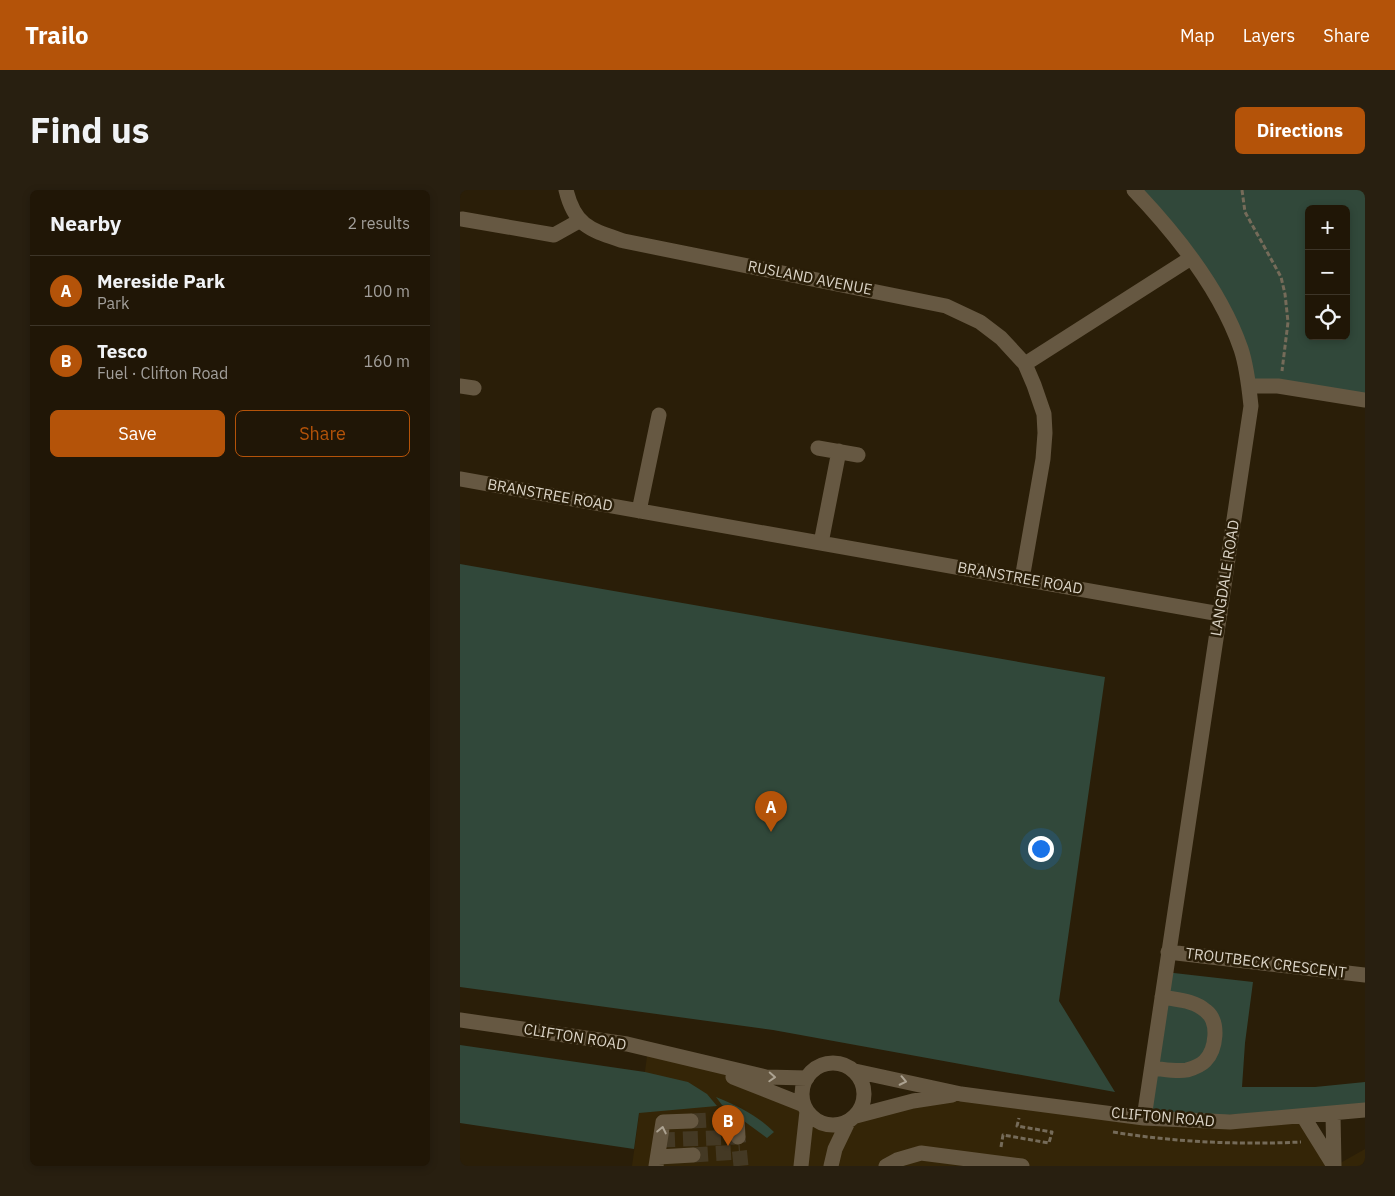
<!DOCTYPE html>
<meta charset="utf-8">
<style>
body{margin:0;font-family:"IBM Plex Sans",sans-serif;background:#281f10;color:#f1f3f6}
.controls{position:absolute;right:15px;top:15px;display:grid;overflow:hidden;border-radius:8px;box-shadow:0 2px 8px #0003}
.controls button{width:45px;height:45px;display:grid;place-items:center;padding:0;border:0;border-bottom:1px solid #3d3528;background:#201606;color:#f1f3f6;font:25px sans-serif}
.you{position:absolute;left:580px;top:658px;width:18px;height:18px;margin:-12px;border:4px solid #fff;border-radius:50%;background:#1a73e8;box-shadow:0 0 0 8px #1a73e833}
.badge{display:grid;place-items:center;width:32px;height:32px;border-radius:50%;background:#b45309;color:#fff;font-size:16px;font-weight:700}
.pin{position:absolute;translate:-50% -41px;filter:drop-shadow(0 1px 2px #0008)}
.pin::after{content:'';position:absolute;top:26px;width:18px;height:15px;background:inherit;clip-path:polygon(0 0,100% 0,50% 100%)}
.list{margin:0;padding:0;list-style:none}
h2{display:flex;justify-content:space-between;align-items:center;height:65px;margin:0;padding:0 20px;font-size:21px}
h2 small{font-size:16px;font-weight:400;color:#a29f9b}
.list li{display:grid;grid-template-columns:32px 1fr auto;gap:15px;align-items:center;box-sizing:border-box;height:70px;padding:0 20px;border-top:1px solid #3d3528}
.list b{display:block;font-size:19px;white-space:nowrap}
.list p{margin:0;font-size:16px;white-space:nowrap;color:#a29f9b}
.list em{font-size:16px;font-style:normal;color:#a29f9b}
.actions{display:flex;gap:10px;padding:15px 20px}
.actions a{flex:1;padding:11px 0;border:1px solid #b45309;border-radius:8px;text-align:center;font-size:18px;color:#b45309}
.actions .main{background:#b45309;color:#fff}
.icon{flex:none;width:28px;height:28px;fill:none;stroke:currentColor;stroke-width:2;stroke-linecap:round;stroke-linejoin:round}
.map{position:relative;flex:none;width:905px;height:976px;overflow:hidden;border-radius:8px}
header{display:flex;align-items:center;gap:30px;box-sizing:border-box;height:70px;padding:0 25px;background:#b45309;color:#fff}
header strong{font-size:24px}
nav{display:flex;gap:28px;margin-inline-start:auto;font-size:18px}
.intro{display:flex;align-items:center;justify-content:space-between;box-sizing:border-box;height:120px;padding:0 30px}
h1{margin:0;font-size:35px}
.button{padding:12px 22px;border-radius:8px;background:#b45309;color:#fff;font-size:18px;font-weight:700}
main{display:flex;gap:30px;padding:0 30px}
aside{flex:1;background:#201606;border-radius:8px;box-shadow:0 2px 8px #0003}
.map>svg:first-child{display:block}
.built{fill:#342507}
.green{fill:#31483a;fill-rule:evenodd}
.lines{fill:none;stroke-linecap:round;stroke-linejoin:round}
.minor-tunnel{stroke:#443924;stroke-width:15;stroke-dasharray:15 8;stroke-linecap:butt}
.path{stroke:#756b59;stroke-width:3;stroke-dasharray:5 2.5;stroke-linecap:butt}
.minor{stroke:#665842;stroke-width:15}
.oneway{stroke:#aca291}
.labels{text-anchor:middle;stroke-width:5;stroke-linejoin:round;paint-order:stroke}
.street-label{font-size:15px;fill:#dad3c6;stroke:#2a1e08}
</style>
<header>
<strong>Trailo</strong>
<nav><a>Map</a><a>Layers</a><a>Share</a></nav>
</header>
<div class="intro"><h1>Find us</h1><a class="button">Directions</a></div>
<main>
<aside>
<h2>Nearby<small>2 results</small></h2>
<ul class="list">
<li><span class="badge">A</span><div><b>Mereside Park</b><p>Park</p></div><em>100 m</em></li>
<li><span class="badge">B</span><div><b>Tesco</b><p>Fuel · Clifton Road</p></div><em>160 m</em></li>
</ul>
<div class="actions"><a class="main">Save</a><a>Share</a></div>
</aside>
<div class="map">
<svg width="905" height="976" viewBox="0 0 905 976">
<rect width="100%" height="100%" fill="#2a1e08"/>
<!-- built -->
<path class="built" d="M188,859L230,869L318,905L358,932L369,935H378L501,904L684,928L843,926L874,976H172Z
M905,959V976H875Z"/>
<!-- green -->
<path class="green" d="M674,0H905V210L789,196L767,126ZM849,19H886V146H849Z
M0,374L645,487L599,811L655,902L313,840L0,797Z
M705,782L793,792L785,853L782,897H855L905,892V920L684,928Z
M0,855L185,882L228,892L247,904L257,916L179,923L174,959L0,933Z
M256,907C278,916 297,925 314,942L307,948L262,915Z"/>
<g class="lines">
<!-- minor-tunnel -->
<path class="minor-tunnel" d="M231,931L267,929
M200,950L278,947L281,976
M233,965L280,962"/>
<!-- path -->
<path class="path" d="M782,0L785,22L821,87L825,104L828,132L822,181
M653,942C714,952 778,955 841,952
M541,957L543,945L589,953L592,942L557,936L559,928"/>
<!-- minor -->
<path class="minor" d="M106,0C115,37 131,40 164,51L486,116L520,132L541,148L565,174L574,195L584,224L585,243L583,269L562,389
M674,0C716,44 761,101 781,159C787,177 789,197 791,216L684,928
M2,29L94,45L119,31
M565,174L731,68
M0,196L14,198
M789,196H818L905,210
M358,258L398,265
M0,289L760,424
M179,321L199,225
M361,353L379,261
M708,762L905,785
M0,830L167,854L306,887L347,888
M342 904a31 31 0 1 1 62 0a31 31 0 1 1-62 0Z
M692,878C703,879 717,882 727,880C734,878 740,876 745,871C756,860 760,832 746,821C734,810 717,810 702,807
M395,881L501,904L684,928L770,932L905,920
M273,887L344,915
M873,924L874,975
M396,926L453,911L492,905
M843,926L874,976
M267,929H277L278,947
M198,967L233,965
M196,976L203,932L231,931
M341,976L347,921
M371,976L375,959L388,932
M426,976L437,970L461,963L562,976"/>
</g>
<!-- one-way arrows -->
<defs><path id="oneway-chevron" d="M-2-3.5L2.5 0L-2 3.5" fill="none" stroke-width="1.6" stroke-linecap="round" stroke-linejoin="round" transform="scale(1.25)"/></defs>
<g class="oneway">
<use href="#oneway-chevron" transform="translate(312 887) rotate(3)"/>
<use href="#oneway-chevron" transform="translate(443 891) rotate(12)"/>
<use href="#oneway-chevron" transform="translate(202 940) rotate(-78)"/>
</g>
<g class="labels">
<!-- street labels -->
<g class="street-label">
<text transform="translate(350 88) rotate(11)" y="5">RUSLAND AVENUE</text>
<text transform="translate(90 305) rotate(10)" y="5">BRANSTREE ROAD</text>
<text transform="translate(560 388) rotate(10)" y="5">BRANSTREE ROAD</text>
<text transform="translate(765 388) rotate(-81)" y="5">LANGDALE ROAD</text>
<text transform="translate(806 773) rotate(7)" y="5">TROUTBECK CRESCENT</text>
<text transform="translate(115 847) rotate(9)" y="5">CLIFTON ROAD</text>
<text transform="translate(703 927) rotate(5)" y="5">CLIFTON ROAD</text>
</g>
</g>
</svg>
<div class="controls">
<button>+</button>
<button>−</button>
<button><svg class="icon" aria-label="locate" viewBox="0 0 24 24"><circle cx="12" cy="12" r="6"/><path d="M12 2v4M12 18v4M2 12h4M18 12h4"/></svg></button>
</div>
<div class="you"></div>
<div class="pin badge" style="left:311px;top:642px">A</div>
<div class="pin badge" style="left:268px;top:956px">B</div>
</div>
</main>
